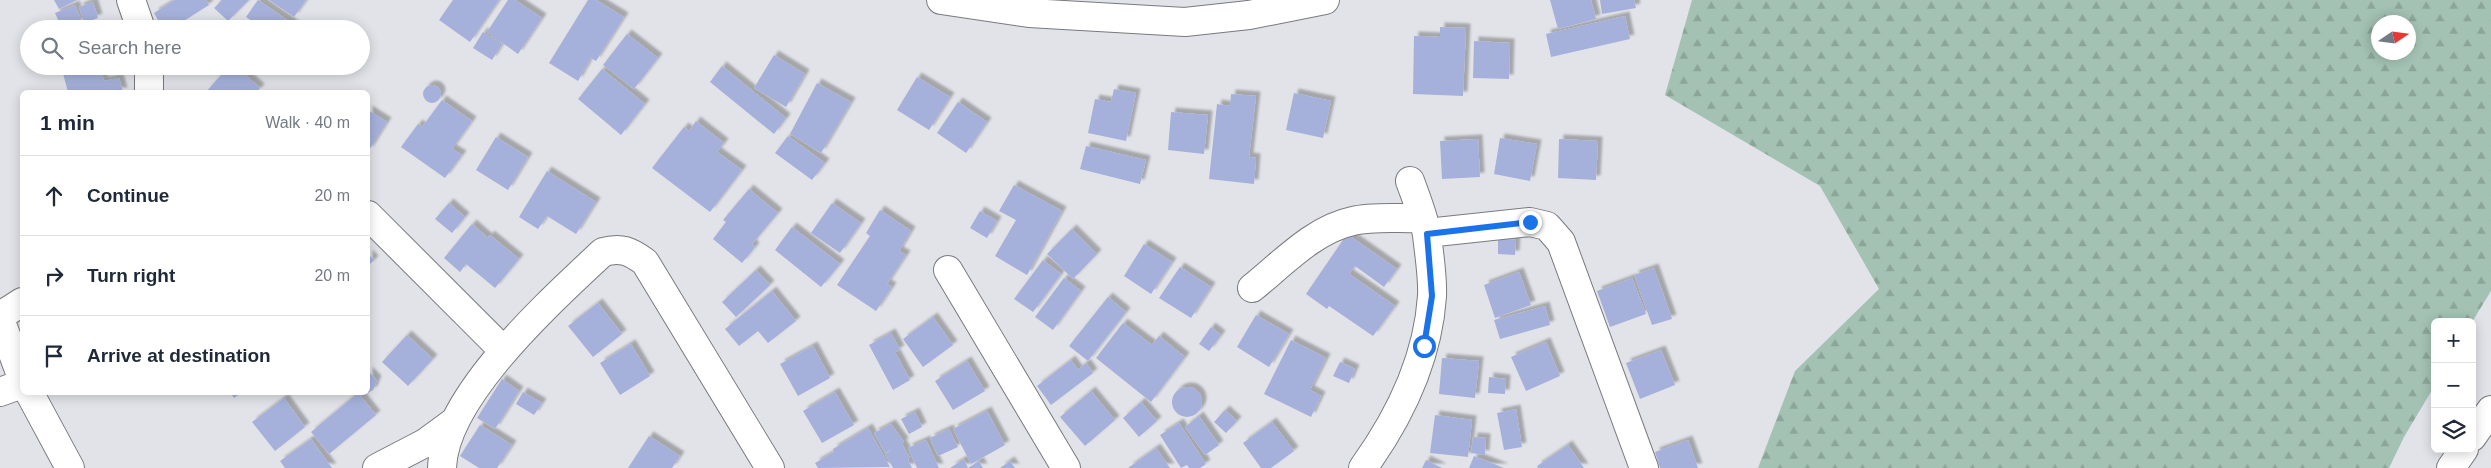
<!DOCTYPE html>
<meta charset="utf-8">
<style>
body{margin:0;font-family:Helvetica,sans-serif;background:#f6f6f7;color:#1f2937}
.controls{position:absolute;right:15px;bottom:15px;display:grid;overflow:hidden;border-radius:8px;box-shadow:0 2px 12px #0003}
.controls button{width:45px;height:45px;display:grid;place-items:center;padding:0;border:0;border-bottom:1px solid #e0e1e3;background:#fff;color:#1f2937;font:25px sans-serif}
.compass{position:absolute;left:2371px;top:15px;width:45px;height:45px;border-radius:50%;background:#fff;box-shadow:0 2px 12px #0003;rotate:77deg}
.stop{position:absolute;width:15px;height:15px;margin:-11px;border:4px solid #1a73e8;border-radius:50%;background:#fff}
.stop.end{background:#1a73e8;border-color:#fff;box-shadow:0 1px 5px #0008}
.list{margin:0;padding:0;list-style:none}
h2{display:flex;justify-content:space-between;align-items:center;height:65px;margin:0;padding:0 20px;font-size:21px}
h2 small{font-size:16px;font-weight:400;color:#747a83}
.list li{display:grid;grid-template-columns:32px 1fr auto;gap:15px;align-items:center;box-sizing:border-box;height:80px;padding:0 20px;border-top:1px solid #e0e1e3}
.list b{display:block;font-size:19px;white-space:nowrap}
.list em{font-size:16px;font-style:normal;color:#747a83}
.icon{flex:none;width:28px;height:28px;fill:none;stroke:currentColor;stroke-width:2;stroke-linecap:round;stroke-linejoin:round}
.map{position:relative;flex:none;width:2491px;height:468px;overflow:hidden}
.search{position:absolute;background:#fff;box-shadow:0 2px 12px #0003;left:20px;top:20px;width:350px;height:55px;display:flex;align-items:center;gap:12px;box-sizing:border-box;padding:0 18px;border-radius:28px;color:#747a83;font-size:19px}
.panel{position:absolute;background:#fff;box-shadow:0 2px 12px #0003;left:20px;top:90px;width:350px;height:305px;border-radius:8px}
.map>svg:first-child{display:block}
.forest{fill:url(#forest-firs);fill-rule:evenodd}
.building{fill:#a6b1db;filter:url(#shadow)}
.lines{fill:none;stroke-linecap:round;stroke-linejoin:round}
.minor-casing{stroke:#797a7e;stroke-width:30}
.minor{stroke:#fff;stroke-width:28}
.route{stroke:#1a73e8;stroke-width:6}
</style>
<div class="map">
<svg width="2491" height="468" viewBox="0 0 2491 468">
<defs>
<pattern id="forest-firs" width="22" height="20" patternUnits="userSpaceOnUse" patternTransform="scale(1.25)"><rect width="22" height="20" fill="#a3c2b3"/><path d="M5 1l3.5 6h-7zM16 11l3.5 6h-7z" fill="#8ba699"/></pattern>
<filter id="shadow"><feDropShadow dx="4.5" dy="-4.5" stdDeviation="1" flood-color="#0004"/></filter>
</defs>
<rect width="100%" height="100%" fill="#e1e3e8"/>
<!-- forest -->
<path class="forest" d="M1692,0H2491V291L2472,322H2435V385L2404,437L2389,468H1758L1795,371L1879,289L1820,186L1665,95ZM2378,22H2408V52H2378Z"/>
<!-- building -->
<path class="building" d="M54,0H77L59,9Z
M175,0H206L209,5L171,29H163L154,13Z
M222,0H249L228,21L214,8Z
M258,0L300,29H264L246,17Z
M269,0H306L294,17Z
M453,0H499L470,42L439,20Z
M508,0H515L542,18L518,54L487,32Z
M588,0H596L624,17L596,61L591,58L578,81L549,63Z
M1550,0H1591L1596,19L1558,29Z
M1600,0H1634L1636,8L1602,14Z
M93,2L98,18L84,23L79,7Z
M75,5L82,22L62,29L55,13Z
M1625,16L1630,39L1551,57L1546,34Z
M1440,27L1466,28L1463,96L1413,94L1414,36L1440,37Z
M483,32L502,44L492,60L473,48Z
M627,34L658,58L634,89L603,65Z
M1474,41L1510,43L1509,79L1473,78Z
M774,55L805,74L786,107L754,88Z
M61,66H100L104,81L119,78L123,92H68Z
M229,66H235L260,88L257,92H206Z
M722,66L786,118L774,134L710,82Z
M602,69L645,104L621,135L578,99Z
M917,77L950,97L929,130L897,110Z
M817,83L851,102L821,153L790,134Z
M423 94a9 9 0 1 1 18 0a9 9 0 1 1-18 0Z
M1114,89L1136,93L1126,141L1088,133L1095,99L1111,102Z
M1294,93L1331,101L1323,138L1286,130Z
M1231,94L1256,96L1249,157L1256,158L1254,184L1209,179L1217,104L1230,106Z
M442,100L472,121L452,149L462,155L445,178L401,147L418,124L422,127Z
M958,102L987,122L966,153L937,133Z
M368,110L387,122L368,152Z
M1171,112L1208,115L1204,154L1168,150Z
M696,121L724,143L717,152L742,170L710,212L652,168L684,127L689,131Z
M788,136L825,163L812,180L775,153Z
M496,137L528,157L508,190L476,170Z
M1500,138L1537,144L1530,181L1494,174Z
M1478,139L1480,177L1442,179L1440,141Z
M1559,139L1598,141L1596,180L1558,178Z
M1086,146L1146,160L1140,184L1080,169Z
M547,171L596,202L576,234L547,216L538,229L519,217Z
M1014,185L1062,211L1027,275L995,256L1016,220L999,211Z
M749,189L778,213L752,244L755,247L742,263L713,239L726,222L723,220Z
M449,203L465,217L452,233L435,219Z
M832,203L861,223L840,253L811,233Z
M880,210L911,231L899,251L906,255L887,284L892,287L876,311L837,285L870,236L866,233Z
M980,211L997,221L987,238L970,228Z
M472,224L488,238L490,235L519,259L495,288L466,264L460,272L444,258Z
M792,227L840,264L821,287L775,250Z
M1072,229L1097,254L1073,279L1047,254Z
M1347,234L1397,269L1384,287L1355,266L1349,274L1395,306L1373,336L1329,306L1327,309L1306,294Z
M1498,239L1516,240L1515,255L1498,254Z
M1144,244L1172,262L1151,294L1124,276Z
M368,254L374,260L368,266Z
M1043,260L1061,274L1033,312L1014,299Z
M1180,267L1211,287L1191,318L1159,298Z
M1654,268L1672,319L1652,325L1634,275Z
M756,270L770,285L736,317L722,302Z
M1519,272L1531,305L1495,318L1484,285Z
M1064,278L1081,291L1053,330L1035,317Z
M1632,278L1646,314L1610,327L1597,291Z
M772,291L796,321L768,343L758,331L739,346L725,329Z
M1108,297L1126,312L1088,361L1069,346Z
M598,303L622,334L593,357L568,326Z
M1545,306L1550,325L1500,339L1494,320Z
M1256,315L1289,334L1269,367L1237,347Z
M933,317L953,345L923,367L903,339Z
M1123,323L1152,345L1159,336L1185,357L1151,402L1096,358Z
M1211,327L1221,335L1209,351L1199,344Z
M891,333L900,350L895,352L910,380L893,390L869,345Z
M407,335L433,359L408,386L382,362Z
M1291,340L1326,358L1310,390L1321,396L1311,417L1264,394Z
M1546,342L1560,376L1526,391L1511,357Z
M631,344L650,376L620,395L600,363Z
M813,346L830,378L798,396L780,364Z
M1661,350L1675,385L1640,399L1626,363Z
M1442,358L1479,361L1475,398L1439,394Z
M1071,360L1078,370L1086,363L1093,373L1051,405L1037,386Z
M967,361L985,391L953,410L935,381Z
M1340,362L1355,369L1349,383L1333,376Z
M368,371L377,380L373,390L368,393Z
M1489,377L1506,379L1505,394L1488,393Z
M502,379L519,391L495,429L477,418Z
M1172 402a15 15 0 1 1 30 0a15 15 0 1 1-30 0Z
M1091,391L1115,420L1085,446L1060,417Z
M230,392H242L234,398Z
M523,392L542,403L534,415L516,404Z
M835,392L854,425L822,443L803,411Z
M358,393L376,415L329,454L311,432Z
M284,398L305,427L275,451L252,422Z
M1141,402L1157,421L1139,437L1123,418Z
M1516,409L1522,447L1504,450L1497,413Z
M1225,410L1237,421L1226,433L1214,422Z
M987,411L1005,445L971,464L953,429Z
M915,412L922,427L909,434L901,419Z
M1435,415L1472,420L1468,457L1430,453Z
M1199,416L1219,445L1205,455L1185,427Z
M1272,422L1294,451L1271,468H1261L1243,443Z
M1179,423L1206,464L1200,468H1189L1187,465L1181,468L1160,435Z
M891,424L904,442L902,444L910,458L908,460L912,468H893L885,454L893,449L885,453L874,433Z
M480,425L512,445L497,468H479L460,456Z
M868,428L890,467L818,468L815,463L834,452L833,449Z
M949,429L958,447L938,456L930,438Z
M649,436L680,456L672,468H628Z
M1473,437L1486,438L1485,455L1471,453Z
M311,439L332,468H285L280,461Z
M926,440L939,468H917L908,448Z
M1688,440L1698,468H1660L1655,452Z
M1568,445L1584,468H1538L1537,466Z
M1156,448L1170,468H1128Z
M1474,456L1504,468H1469Z
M964,459L968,468L979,461L983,468H950Z
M1426,460L1442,468H1422Z
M1010,461L1015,468H1000Z"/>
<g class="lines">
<!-- minor casing -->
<g class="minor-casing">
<path id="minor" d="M131,0L141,29
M941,0L1029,13L1185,22L1249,15L1325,0
M149,92V66
M368,215L504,351
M1427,233L1530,222L1547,226L1561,242L1644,468
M948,270L1066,468
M1252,288C1282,264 1314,229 1353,221C1374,216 1400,219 1422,218
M0,316L22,302
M0,319L22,378
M0,392L22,384
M29,392L70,468
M2472,437L2491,410
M377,468L425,443L455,421
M442,468C444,396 552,300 603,252C621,247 630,251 645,262L770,468
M1363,468C1399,418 1428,359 1432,296C1433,277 1429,254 1427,235C1424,217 1416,198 1410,181
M2451,468L2464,449"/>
</g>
<!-- minor -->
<use href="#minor" class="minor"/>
</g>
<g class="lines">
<!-- route -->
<path class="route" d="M1424,346L1432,296L1427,234L1530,222"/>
</g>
</svg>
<div class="controls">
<button>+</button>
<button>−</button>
<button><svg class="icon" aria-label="layers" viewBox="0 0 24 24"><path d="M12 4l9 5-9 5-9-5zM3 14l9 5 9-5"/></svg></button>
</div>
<svg class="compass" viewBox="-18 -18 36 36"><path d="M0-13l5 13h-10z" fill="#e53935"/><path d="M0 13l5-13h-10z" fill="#747a83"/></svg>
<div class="stop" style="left:1424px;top:346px"></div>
<div class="stop end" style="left:1530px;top:222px"></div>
<div class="search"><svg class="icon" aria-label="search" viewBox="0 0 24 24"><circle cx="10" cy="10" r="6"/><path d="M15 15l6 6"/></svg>Search here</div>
<section class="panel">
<h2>1 min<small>Walk · 40 m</small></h2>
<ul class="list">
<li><svg class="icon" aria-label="ahead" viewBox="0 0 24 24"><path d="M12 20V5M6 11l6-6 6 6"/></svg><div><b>Continue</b></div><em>20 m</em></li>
<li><svg class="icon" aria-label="right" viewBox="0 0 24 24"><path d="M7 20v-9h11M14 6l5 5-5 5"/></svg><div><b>Turn right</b></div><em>20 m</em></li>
<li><svg class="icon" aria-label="arrive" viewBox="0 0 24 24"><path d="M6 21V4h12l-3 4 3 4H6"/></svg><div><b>Arrive at destination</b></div></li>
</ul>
</section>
</div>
